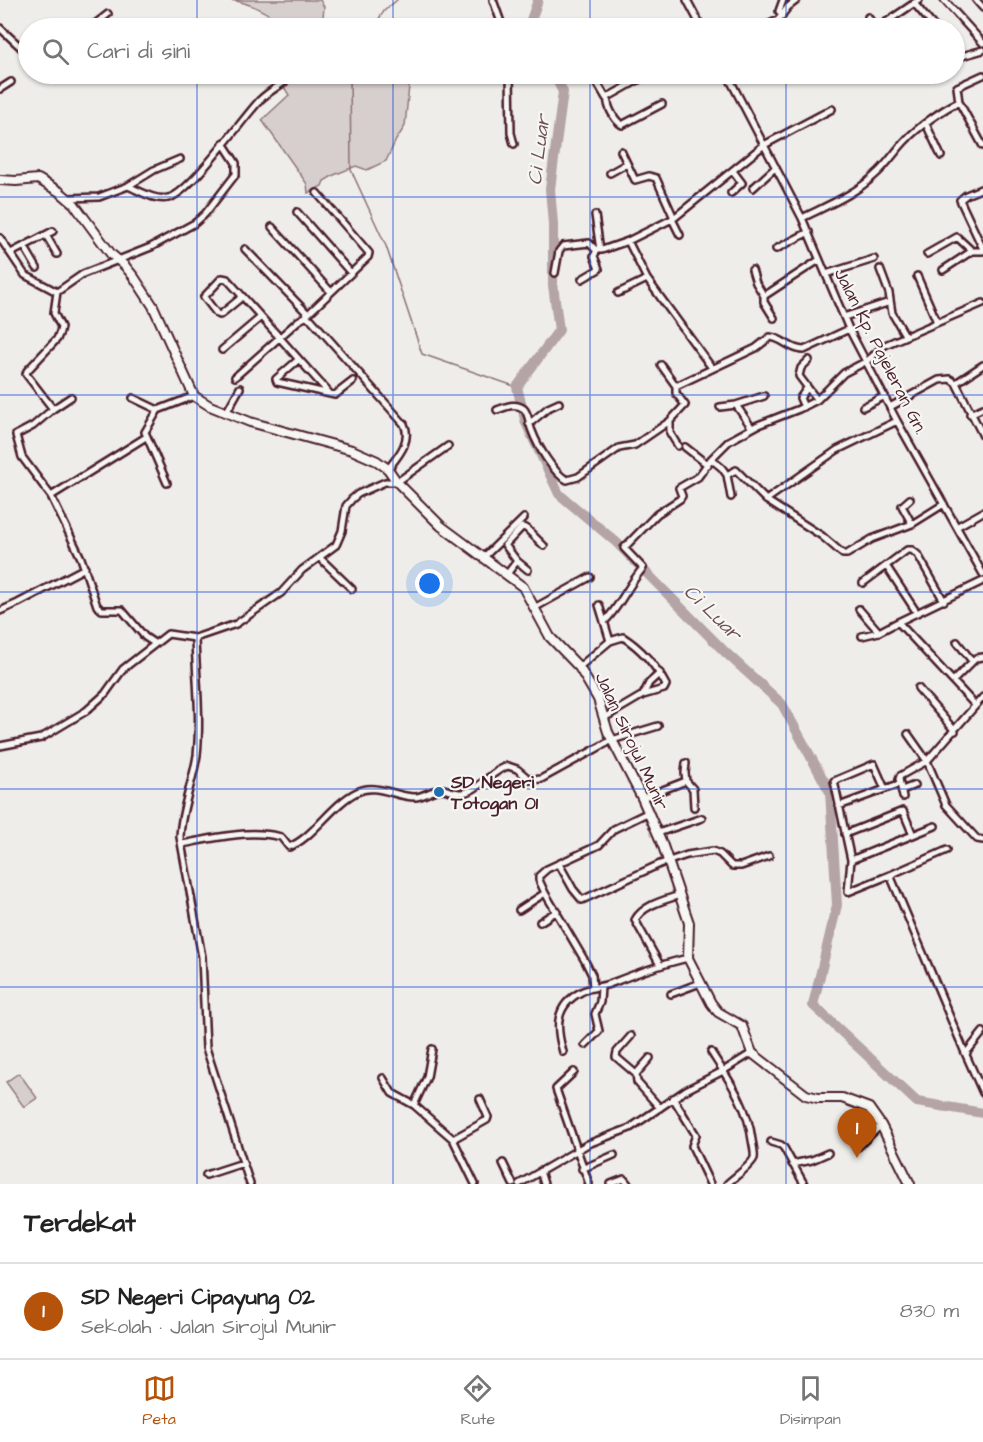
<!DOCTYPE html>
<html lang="id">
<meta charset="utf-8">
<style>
body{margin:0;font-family:"Architects Daughter",sans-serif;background:#f2f2f2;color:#222}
.you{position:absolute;left:430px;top:584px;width:21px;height:21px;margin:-15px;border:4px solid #fff;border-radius:50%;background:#1a73e8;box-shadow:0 0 0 9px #1a73e833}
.badge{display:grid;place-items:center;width:39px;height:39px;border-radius:50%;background:#b45309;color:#fff;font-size:20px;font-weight:700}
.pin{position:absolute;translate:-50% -50px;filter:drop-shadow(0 2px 3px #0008)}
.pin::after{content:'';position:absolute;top:32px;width:21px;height:18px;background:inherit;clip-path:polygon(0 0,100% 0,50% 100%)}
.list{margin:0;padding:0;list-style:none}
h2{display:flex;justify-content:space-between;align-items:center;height:78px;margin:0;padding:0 24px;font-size:26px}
h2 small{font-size:20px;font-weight:400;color:#767676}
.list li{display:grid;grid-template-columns:39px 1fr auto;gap:18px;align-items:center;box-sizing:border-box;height:96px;padding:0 24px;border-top:2px solid #e0e0e0}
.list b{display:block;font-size:22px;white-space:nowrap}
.list p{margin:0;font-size:20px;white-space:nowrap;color:#767676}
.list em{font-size:20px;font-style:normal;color:#767676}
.icon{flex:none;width:33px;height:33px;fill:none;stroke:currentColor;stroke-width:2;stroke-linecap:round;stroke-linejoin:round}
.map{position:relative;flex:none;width:983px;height:1184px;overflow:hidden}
.search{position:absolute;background:#fff;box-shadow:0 2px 4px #0004;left:18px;right:18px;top:18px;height:66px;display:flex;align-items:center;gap:15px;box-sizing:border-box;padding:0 21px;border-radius:33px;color:#767676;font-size:22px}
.sheet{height:174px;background:#fff}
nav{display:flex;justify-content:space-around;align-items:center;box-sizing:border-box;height:84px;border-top:2px solid #e0e0e0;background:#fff;font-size:16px;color:#767676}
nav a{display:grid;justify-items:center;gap:3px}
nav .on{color:#b45309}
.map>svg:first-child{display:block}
.green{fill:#d7cfce;stroke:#90777c;stroke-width:1.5}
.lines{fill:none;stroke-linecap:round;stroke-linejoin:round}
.stream{stroke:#8a6f74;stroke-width:1.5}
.river{stroke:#b4a4a5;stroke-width:10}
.street-casing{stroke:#4a1f2b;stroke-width:10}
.secondary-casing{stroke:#4a1f2b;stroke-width:12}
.street{stroke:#f6f6f2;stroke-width:5}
.secondary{stroke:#f6f6f2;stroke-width:8}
.grid{fill:none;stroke:#1d4ed8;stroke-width:1.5;stroke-opacity:0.55}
.poi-dot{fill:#1f6fb2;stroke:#f6f6f2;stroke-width:2}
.labels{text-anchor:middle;stroke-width:4.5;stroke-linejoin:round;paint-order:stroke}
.street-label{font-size:18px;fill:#4a1f2b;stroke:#f6f6f2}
.poi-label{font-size:18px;font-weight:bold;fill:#4a1f2b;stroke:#f6f6f2;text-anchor:start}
.water-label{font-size:20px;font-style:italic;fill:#6f4e56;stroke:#f6f6f2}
</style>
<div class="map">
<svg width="983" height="1184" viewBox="0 0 983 1184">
<rect width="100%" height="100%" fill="#efedea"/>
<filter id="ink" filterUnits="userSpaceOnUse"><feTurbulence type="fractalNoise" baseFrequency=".0167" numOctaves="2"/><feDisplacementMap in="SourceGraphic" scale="12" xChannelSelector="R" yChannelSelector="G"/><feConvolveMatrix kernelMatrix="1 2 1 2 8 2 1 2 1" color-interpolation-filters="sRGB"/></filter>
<g filter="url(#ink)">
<!-- green -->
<path class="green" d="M229,0H320L324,7L322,28H282V24C266,11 249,2 229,0Z
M276,74H372L373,75L402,74L409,86L405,126L396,140L386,161L367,170L356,166L334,175L324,181L322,186L308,193L307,184L262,120L289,95Z
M19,1073L37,1098L24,1107L6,1082Z"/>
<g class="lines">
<!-- stream -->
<path class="stream" d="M373,28L384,11L397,0
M350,74L351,170L386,246L422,354L517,387"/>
<!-- river -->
<path class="river" d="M534,28L531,20L538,0
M554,74L563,92L550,189L553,224V285L559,330L517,387L526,423L559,494L616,542L725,652L782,704L830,792L837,905L813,1005L917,1102L983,1113"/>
<!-- street casing -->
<g class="street-casing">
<path id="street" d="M493,0L503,28
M687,0L702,28
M944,0L983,43
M976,0L983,8
M914,3L935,28
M782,16L779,11L783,0
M868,17L874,26L879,27L919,0
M0,28L28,54
M90,28L108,14
M761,28L778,20L788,7L797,0
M923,28L931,23
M954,50L962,56L983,50
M510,74L511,133L514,144
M592,74L606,98
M649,74L608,97C606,105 614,120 622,125L662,104
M727,74L802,218L849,329L897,421L983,574
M983,75L957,87L959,102L983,146
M0,89L11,82
M926,124L941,156
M621,151L635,180L649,176L656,178L674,218
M610,173L626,164
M128,186L154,170L180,159
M753,188L776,167
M983,188L966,195L960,200L983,249
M731,193L742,183L733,171
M69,198L99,197L128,186C140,191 155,201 168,198C189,195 242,119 260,100C267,93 277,87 286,81
M297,212L351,273
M595,215L600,250
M802,218C828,205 854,195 875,175C887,165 895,151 906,140C917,128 944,108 959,102
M672,219L680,235
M272,227L331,292
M46,235L57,254
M0,238L25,275L57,292
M628,241L647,279L712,368
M24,246L37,268
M245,249L308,314
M776,249L809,232
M11,253L53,231
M927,254L957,237L972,251H983
M880,269L889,293L892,313L905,335
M752,270L756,283L764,296
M943,270L972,251
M555,273L559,251L563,246L589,243L595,249L602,250L628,241L674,218L764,145L832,109
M826,274L874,259
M917,276L937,322
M582,279L599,269L594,256L597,250
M618,293L647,279
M242,297L220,315L217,314L204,297L222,278L227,279L330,394
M305,317L368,257L369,253L317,193
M844,317L890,302
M774,318L764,302V296L819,260
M222,350L261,317
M298,360L276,379L277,382L335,395L353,381
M809,360L801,368L799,376L817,400
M661,365L676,386
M235,377L298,321L305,317L311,319L404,424C412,441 398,456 388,469
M956,383L983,365
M71,397L53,409L33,426L16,435L22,457L51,496L81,558L97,606L102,610H122L145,637L154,643
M133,398L158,410
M720,407L736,405
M804,407L800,398L807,388
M863,407L885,396
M890,407L939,380L950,379L956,383L983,436
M53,409L26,374L27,371L57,339L60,332L61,327L54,313L57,292L83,274L151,247L195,223L205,214L236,174V163L223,143
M497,410C506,407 515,402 524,409C529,414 529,425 532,431C537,445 554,474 567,480L578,477L619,448L635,445L670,421
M226,413L240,388
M970,414L983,408
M529,424L548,408L559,403
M752,428L736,405L764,396
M678,446L670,433V421L685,405L676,393V386L756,348L770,337C783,338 790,350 804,350L849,329
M685,447L708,465
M711,459L722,468L727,475L736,470L766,500L822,536L843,554H847L872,539L912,524L944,504
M727,475L731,497
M167,483L145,432L158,410L194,396
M51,496L146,437
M910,499L902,506L912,524
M766,500L837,450L897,421
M958,526L983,512
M484,557L524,518
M320,558L352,589
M517,561L528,570
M887,567L917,613
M507,574L517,561L505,545L522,527L526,528L544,546
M863,583L907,550H912L918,555L944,601
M599,605L610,641
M536,607L590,577
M859,609L879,632
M0,611L18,603L85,568
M604,622C620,607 628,585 643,568L624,548L657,514L680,499L682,496L679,488L698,477L711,459L729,441L758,425L799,409L817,400L844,373L867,361L885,345L983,303
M898,622L983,581
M862,636L879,632L898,622L975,705
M195,638C196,676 201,717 197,755C193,783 181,808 180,837L202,957L206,1048L250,1184
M957,642L972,661
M579,667L610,641L623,637C642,649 656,666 666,685L664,689L643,695L604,718
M953,681L976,658L983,657
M918,688L955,731
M643,695L649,683L660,673
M908,734L927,761L946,805L977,839L983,840
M0,746L41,738L86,711L105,694L123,669L168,634L195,638L236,624L281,593L302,570L336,545L342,531L346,506L352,499L358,494L385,482H397L448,446
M686,781L685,773L686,763
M885,789L874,764L834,781L851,860L848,892L890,875L966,1055
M902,790L915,785
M903,797L899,779L900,776L927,761L983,697
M642,798L686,781L693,789L694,807
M839,806L896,785
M658,833L702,818
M845,834L903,811L913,835
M182,844C213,838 249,829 281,837L289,847C313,838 332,804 357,792C376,782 397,798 416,797C425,796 433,789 443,789C449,790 455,793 461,793C477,793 493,769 508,766L517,769L530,780L541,779L612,740L658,726
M851,860L935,826
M559,864L573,889L582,900L660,864L687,855L713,851L720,854L732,866H741L769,856
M890,875L947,850
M519,910L545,893
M540,922L557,911
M660,965L635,920C643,905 665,900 680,895
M593,988L592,975L585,961L545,893L539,880V876L547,869L599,845L614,829L649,812
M671,994L700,983
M983,1032L967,1052L966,1055L983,1093
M631,1036L617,1052L616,1057L636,1074L637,1082L660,1108
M585,1045L599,1031L595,1014L600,1002L601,987
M563,1052C556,1028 554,1006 581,992C590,987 602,987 612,983C637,973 662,964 688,958
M711,1052C729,1080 748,1106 752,1140C753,1146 755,1153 754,1158C751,1166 733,1178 727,1184
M574,1072L556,1089L589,1184
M636,1074L650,1058
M383,1078L392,1093L414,1105L453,1139L475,1184
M673,1098L696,1135L692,1146L710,1184
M414,1105L427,1077L432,1049
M453,1139L487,1120L488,1117L480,1099
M771,1142L781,1145L784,1148L804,1184
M858,1147L881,1125
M503,1163L513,1184
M792,1164L812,1160L828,1153
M582,1169L614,1155
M540,1171L544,1184
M206,1175L243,1163
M519,1184L588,1144L630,1128L686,1090L723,1071L752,1053
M611,1184L624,1179L628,1184"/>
</g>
<!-- secondary casing -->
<g class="secondary-casing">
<path id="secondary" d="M0,180L16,181L38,179L60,192L74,204L111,254L125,266L134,277L153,306L194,396L210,406L250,422L352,450L377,461L388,469L397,482L441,526L523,587L550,637L579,667L598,699L608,732L642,798L663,846L689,923L688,958L711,1003L718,1012L742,1026L752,1053L806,1095L818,1098H842L869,1108L881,1125L910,1184"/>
</g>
<!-- street -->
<use href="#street" class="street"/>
<!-- secondary -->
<use href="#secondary" class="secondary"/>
</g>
</g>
<!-- grid -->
<path class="grid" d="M197,0V28M393,0V28M590,0V28M786,0V28M197,74V1184M393,74V1184M590,74V1184M786,74V1184M0,197H983M0,395H983M0,592H983M0,789H983M0,987H983"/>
<!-- markers -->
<circle class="poi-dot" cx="439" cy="792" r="6"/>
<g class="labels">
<!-- street labels -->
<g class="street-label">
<text transform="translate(881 351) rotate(63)" y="6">Jalan Kp. Pajeleran Gn.</text>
<text transform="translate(632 741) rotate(65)" y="6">Jalan Sirojul Munir</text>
</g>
<!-- poi labels -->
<g class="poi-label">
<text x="451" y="788">SD Negeri<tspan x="451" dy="21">Totogan 01</tspan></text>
</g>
<!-- water labels -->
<g class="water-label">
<text transform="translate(538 150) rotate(-83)" y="7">Ci Luar</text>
<text transform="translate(713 612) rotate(44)" y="7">Ci Luar</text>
</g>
</g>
</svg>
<div class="you"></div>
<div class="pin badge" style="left:857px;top:1158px">1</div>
<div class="search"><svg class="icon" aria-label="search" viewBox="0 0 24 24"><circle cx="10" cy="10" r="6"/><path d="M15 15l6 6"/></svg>Cari di sini</div>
</div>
<section class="sheet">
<h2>Terdekat<small></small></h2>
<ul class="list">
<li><span class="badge">1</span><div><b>SD Negeri Cipayung 02</b><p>Sekolah · Jalan Sirojul Munir</p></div><em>830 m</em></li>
</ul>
</section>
<nav>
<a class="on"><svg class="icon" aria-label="map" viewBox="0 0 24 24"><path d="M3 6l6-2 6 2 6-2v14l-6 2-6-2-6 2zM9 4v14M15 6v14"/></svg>Peta</a>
<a><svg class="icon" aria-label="directions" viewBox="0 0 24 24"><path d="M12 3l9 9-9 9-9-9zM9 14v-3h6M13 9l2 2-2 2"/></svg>Rute</a>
<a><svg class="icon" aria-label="saved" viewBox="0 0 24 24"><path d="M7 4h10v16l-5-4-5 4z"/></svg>Disimpan</a>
</nav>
